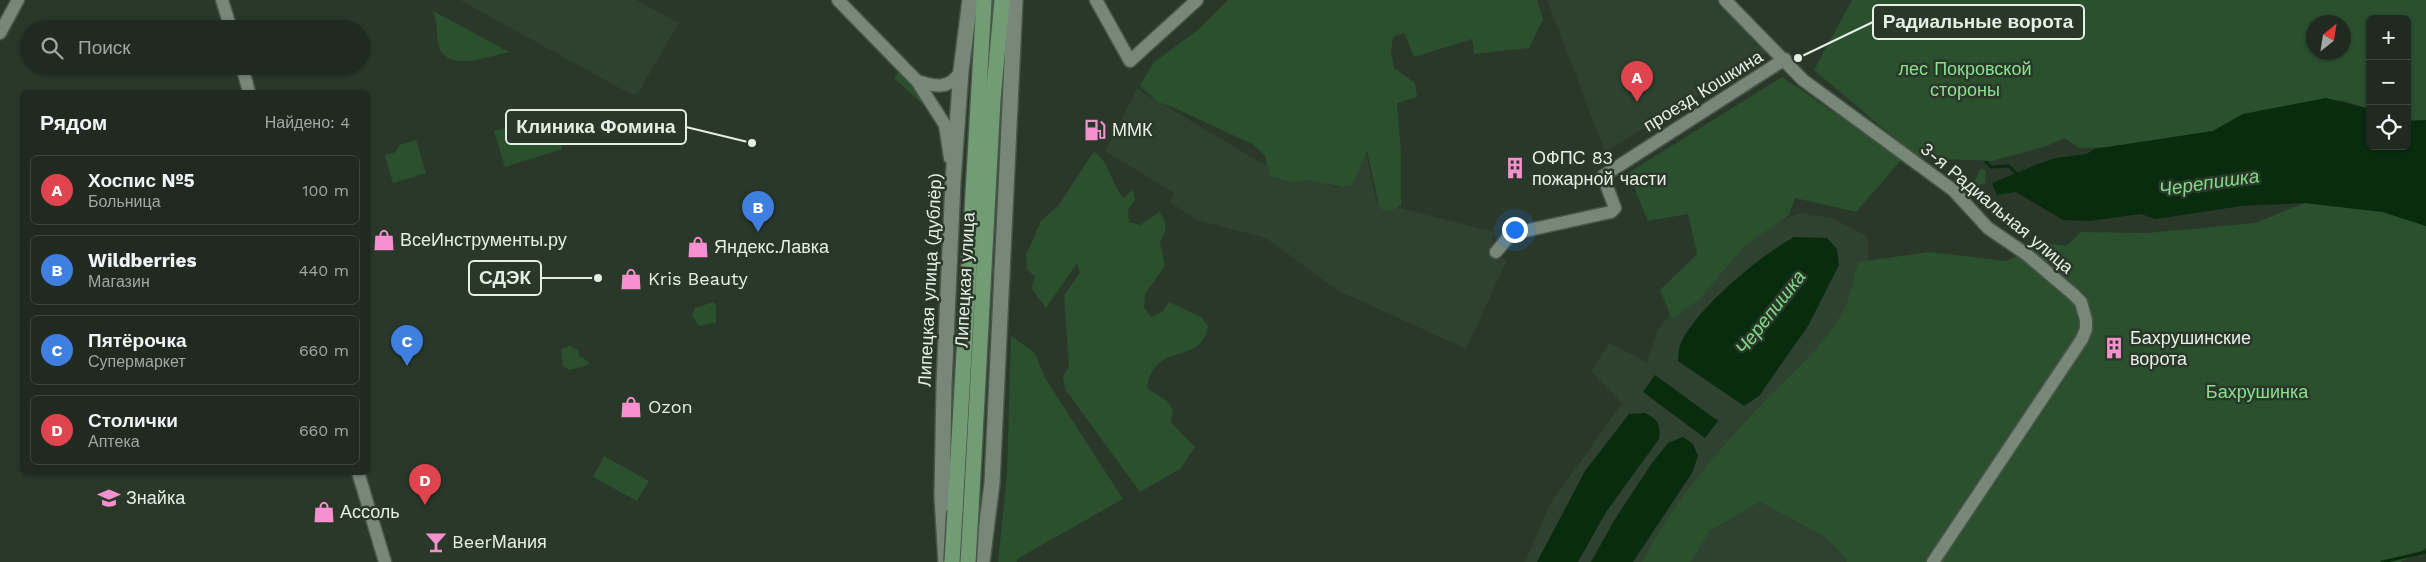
<!DOCTYPE html>
<html lang="ru">
<meta charset="utf-8">
<style>
body{margin:0;font-family:"Work Sans",sans-serif;background:#2d362d;color:#f1f3f6}
.controls{position:absolute;right:15px;top:15px;display:grid;overflow:hidden;border-radius:8px;box-shadow:0 1px 4px #0004}
.controls button{width:45px;height:45px;display:grid;place-items:center;padding:0;border:0;border-bottom:1px solid #3d463e;background:#202a20;color:#f1f3f6;font:25px sans-serif}
.compass{position:absolute;left:2306px;top:15px;width:45px;height:45px;border-radius:50%;background:#202a20;box-shadow:0 1px 4px #0004;rotate:30deg}
.you{position:absolute;left:1514px;top:229px;width:18px;height:18px;margin:-12px;border:4px solid #fff;border-radius:50%;background:#1a73e8;box-shadow:0 0 0 8px #1a73e833}
.badge{display:grid;place-items:center;width:32px;height:32px;border-radius:50%;background:#d93025;color:#fff;font-size:16px;font-weight:700}
.pin{position:absolute;translate:-50% -41px;filter:drop-shadow(0 1px 2px #0008)}
.pin::after{content:'';position:absolute;top:26px;width:18px;height:15px;background:inherit;clip-path:polygon(0 0,100% 0,50% 100%)}
.list{margin:0;padding:0;list-style:none}
h2{display:flex;justify-content:space-between;align-items:center;height:65px;margin:0;padding:0 20px;font-size:21px}
h2 small{font-size:16px;font-weight:400;color:#a2a7a5}
.list li{display:grid;grid-template-columns:32px 1fr auto;gap:15px;align-items:center;box-sizing:border-box;height:70px;margin:0 10px 10px;padding:0 10px;border:1px solid #3d463e;border-radius:8px}
.list b{display:block;font-size:19px;white-space:nowrap}
.list p{margin:0;font-size:16px;white-space:nowrap;color:#a2a7a5}
.list em{font-size:16px;font-style:normal;color:#a2a7a5}
.icon{flex:none;width:28px;height:28px;fill:none;stroke:currentColor;stroke-width:2;stroke-linecap:round;stroke-linejoin:round}
.map{position:relative;flex:none;width:2426px;height:562px;overflow:hidden}
.search{position:absolute;background:#202a20;box-shadow:0 1px 4px #0004;left:20px;top:20px;width:350px;height:55px;display:flex;align-items:center;gap:12px;box-sizing:border-box;padding:0 18px;border-radius:28px;color:#a2a7a5;font-size:19px}
.panel{position:absolute;background:#202a20;box-shadow:0 1px 4px #0004;left:20px;top:90px;width:350px;height:385px;border-radius:8px}
.map>svg:first-child{display:block}
.built{fill:#2e422f}
.green{fill:#2a502d;fill-rule:evenodd}
.water{fill:#092c0e}
.lines{fill:none;stroke-linecap:round;stroke-linejoin:round}
.stream{stroke:#092c0e;stroke-width:3}
.street-casing{stroke:#49554a;stroke-width:15}
.secondary-casing{stroke:#49554a;stroke-width:18}
.primary-casing{stroke:#49554a;stroke-width:18}
.street{stroke:#778778;stroke-width:12}
.secondary{stroke:#778778;stroke-width:15}
.primary{stroke:#729d74;stroke-width:15}
.primary-bridge-casing{stroke:#49554a;stroke-width:18;stroke-linecap:butt}
.primary-bridge{stroke:#729d74;stroke-width:15}
.labels{text-anchor:middle;stroke-width:5;stroke-linejoin:round;paint-order:stroke}
.park-label{font-size:18px;fill:#8ae190;stroke:#2a382a}
.street-label{font-size:18px;fill:#e6efe6;stroke:#2a382a}
.poi-label{font-size:18px;fill:#e6efe6;stroke:#2a382a;text-anchor:start}
.water-label{font-size:19px;font-style:italic;fill:#82d988;stroke:#2a382a}
.leader{fill:none;stroke:#e6efe6;stroke-width:2}
.callout-dot{fill:#e6efe6;stroke:#2a382a;stroke-width:2}
.callout{fill:#2a382a;stroke:#e6efe6;stroke-width:2}
.callout-label{font-size:19px;text-anchor:middle;font-weight:bold;fill:#e6efe6}
</style>
<div class="map">
<svg width="2426" height="562" viewBox="0 0 2426 562">
<rect width="100%" height="100%" fill="#2a382a"/>
<!-- built -->
<path class="built" d="M460,0H636L679,23L638,93L632,95Z
M1547,0H1716L1769,52L1605,152Z
M1137,89L1263,164L1340,188L1333,110L1358,112L1376,202L1494,232L1491,255L1507,260L1466,349L1337,290L1266,238L1197,220L1170,202L1174,193L1105,151Z
M1802,213L1832,218L1867,236L1868,241V270L1819,360L1650,562H1525L1550,504L1622,403L1591,371L1609,343L1647,362L1657,331L1680,301L1772,222Z
M1760,502L1825,537L1846,558L1847,562H1691L1710,531Z"/>
<!-- green -->
<path class="green" d="M1228,0H1537L1543,19L1529,48L1474,54L1472,39L1414,57L1404,33L1393,37L1391,52L1394,68L1415,83L1417,97L1397,103L1401,154V205L1391,211L1380,209L1367,151L1352,185L1342,187L1308,180L1292,182L1270,176L1265,156L1254,145L1177,109L1158,102L1140,86L1153,63L1199,29Z
M1852,0H2426V120L2407,121V19H2370V109L2341,100L2243,114L2213,131L2110,147L2079,148L2064,138L2047,146L1992,161L1918,158L1814,70ZM2314,22H2344V52H2314Z
M433,11L509,52C490,56 446,73 439,46C435,33 439,27 433,11Z
M898,73L901,74L924,98L930,111L894,78Z
M1782,77L1902,159L1856,212L1795,198L1789,215L1744,246L1700,299L1672,319L1660,290L1697,254L1688,214L1648,221L1628,173Z
M525,122L560,141L562,149L505,167L494,131Z
M416,140L426,173L393,183L385,155L396,152L399,145Z
M1094,151C1110,162 1110,183 1124,198L1133,189L1135,200L1128,210L1129,222L1140,225L1159,212C1168,223 1167,230 1160,242L1165,266L1145,294L1144,307L1151,317L1162,312L1169,302L1201,317L1208,326C1202,367 1155,339 1147,388L1167,401L1173,410L1171,422L1195,447L1180,469L1140,492L1065,389L1063,376L1069,367L1064,296L1080,272L1077,263L1046,308L1031,288L1035,277L1027,269L1026,255L1041,221L1058,206Z
M1981,168L1986,171L1985,184L1977,185L1974,182Z
M2305,203L2383,212L2426,226V548L2401,562H1847L1846,558L1825,537L1760,502L1710,531L1691,562H1642C1671,505 1713,456 1756,410C1788,375 1827,347 1847,303C1852,290 1854,275 1858,262L1930,252L2006,261L2046,243L2066,246L2081,232L2147,233L2255,223Z
M713,302L716,304V323L698,326L692,315L695,308Z
M1011,336L1035,353L1045,378L1123,499L1017,559V562H998L1007,474Z
M570,346L579,351V356L589,362L588,365L570,370L563,366L561,349Z
M604,456L649,481L637,501L593,477Z"/>
<!-- water -->
<path class="water" d="M2326,98L2370,109V146H2407V121L2426,120V226L2383,212L2305,203L2241,206L2156,219L2141,214L2089,221L2063,220L2016,192L1997,195L1992,183L2043,162L2056,158L2087,154L2094,149L2213,131L2243,114Z
M1794,237L1827,238L1837,249L1839,265L1808,326L1759,396L1744,406L1678,361C1679,356 1678,350 1680,345C1695,309 1760,256 1794,237Z
M1655,375L1718,421L1705,438L1643,392Z
M1645,413C1658,420 1661,424 1659,439L1606,512L1578,562H1537L1585,471L1629,414Z
M1683,437L1693,444L1698,456L1692,473L1633,562H1591L1615,519L1652,463L1668,443Z"/>
<g class="lines">
<!-- stream -->
<path class="stream" d="M1986,162L1991,167L2009,166L2016,173
M2382,562L2426,552"/>
<!-- street casing -->
<g class="street-casing">
<path id="street" d="M222,0L231,29
M838,0L917,81L945,125L950,158
M1096,0L1130,61L1197,0
M1725,0L1803,80L1953,190L1988,228L2026,254L2073,294L2081,302L2086,320V329L2082,339L1933,562
M0,33L18,0
M242,66L249,92
M917,81C936,87 949,90 961,71
M1496,252L1511,234L1611,212L1615,208L1603,176L1785,59
M358,472L385,562"/>
</g>
<!-- secondary casing -->
<g class="secondary-casing">
<path id="secondary" d="M946,562L942,497L944,385L953,181L961,71L970,0
M982,562L992,483L1015,0"/>
</g>
<!-- primary casing -->
<g class="primary-casing">
<path id="primary" d="M955,511L984,0
M971,511L993,99L1002,0"/>
</g>
<!-- street -->
<use href="#street" class="street"/>
<!-- secondary -->
<use href="#secondary" class="secondary"/>
<!-- primary -->
<use href="#primary" class="primary"/>
<!-- primary-bridge casing -->
<g class="primary-bridge-casing">
<path id="primary-bridge" d="M952,562L955,511
M968,562L971,511"/>
</g>
<!-- primary-bridge -->
<use href="#primary-bridge" class="primary-bridge"/>
</g>
<!-- icons -->
<defs>
<g id="fuel-bare" transform="scale(1.725)"><path d="M-5.5-6h7V0h2V4h1.3V-2.5L3-4.5l.8-.8L6-3V5H2.5V1h-1V6h-7ZM-4.2-4.7v3.2H.2V-4.7Z" fill="#f790ce" stroke="#2a382a" stroke-width="2.5" paint-order="stroke"/></g>
<g id="building-bare" transform="scale(1.725)"><path d="M-4-6H4V6H1V3H-1V6H-4ZM-2.5-4.3h1.7v1.8h-1.7ZM.8-4.3h1.7v1.8H.8ZM-2.5-1h1.7V.8h-1.7ZM.8-1h1.7V.8H.8Z" fill="#f790ce" stroke="#2a382a" stroke-width="2.5" paint-order="stroke"/></g>
<g id="shop-bare" transform="scale(1.725)"><path d="M-5-2.5h2.3a2.7 3.5 0 0 1 5.4 0H5L5.5 6h-11ZM-1.5-2.5h3a1.5 2.3 0 0 0-3 0Z" fill="#f790ce" stroke="#2a382a" stroke-width="2.5" paint-order="stroke"/></g>
<g id="school-bare" transform="scale(1.725)"><path d="M0-5L7-2L0 1L-7-2ZM-4 1L0 2.5L4 1V4Q0 6-4 4Z" fill="#f790ce" stroke="#2a382a" stroke-width="2.5" paint-order="stroke"/></g>
<g id="bar-bare" transform="scale(1.725)"><path d="M-6-5H6L.8 .8V4.5H3.5V6h-7V4.5H-.8V.8Z" fill="#f790ce" stroke="#2a382a" stroke-width="2.5" paint-order="stroke"/></g>
</defs>
<g fill-rule="evenodd">
<use href="#fuel-bare" x="1095" y="130"/>
<use href="#building-bare" x="1515" y="168"/>
<use href="#shop-bare" x="384" y="240"/>
<use href="#shop-bare" x="698" y="247"/>
<use href="#shop-bare" x="631" y="279"/>
<use href="#building-bare" x="2114" y="348"/>
<use href="#shop-bare" x="631" y="407"/>
<use href="#school-bare" x="109" y="498"/>
<use href="#shop-bare" x="324" y="512"/>
<use href="#bar-bare" x="436" y="542"/>
</g>
<g class="labels">
<!-- park labels -->
<g class="park-label">
<text x="1965" y="75">лес Покровской<tspan x="1965" dy="21">стороны</tspan></text>
<text x="2257" y="398">Бахрушинка</text>
</g>
<!-- street labels -->
<g class="street-label">
<text transform="translate(1703 91) rotate(-32)" y="6">проезд Кошкина</text>
<text transform="translate(1997 208) rotate(40)" y="6">3-я Радиальная улица</text>
<text transform="translate(930 280) rotate(-87)" y="6">Липецкая улица (дублёр)</text>
<text transform="translate(965 280) rotate(-87)" y="6">Липецкая улица</text>
</g>
<!-- poi labels -->
<g class="poi-label">
<text x="1112" y="136">ММК</text>
<text x="1532" y="164">ОФПС 83<tspan x="1532" dy="21">пожарной части</tspan></text>
<text x="400" y="246">ВсеИнструменты.ру</text>
<text x="714" y="253">Яндекс.Лавка</text>
<text x="648" y="285">Kris Beauty</text>
<text x="2130" y="344">Бахрушинские<tspan x="2130" dy="21">ворота</tspan></text>
<text x="648" y="413">Ozon</text>
<text x="126" y="504">Знайка</text>
<text x="340" y="518">Ассоль</text>
<text x="452" y="548">BeerМания</text>
</g>
<!-- water labels -->
<g class="water-label">
<text transform="translate(2209 182) rotate(-8)" y="7">Черепишка</text>
<text transform="translate(1770 312) rotate(-52)" y="7">Черепишка</text>
</g>
</g>
<!-- callouts -->
<path class="leader" d="M1798 58L1873 22M752 143L686 127M598 278L541 278"/>
<g class="callout-dot">
<circle cx="1798" cy="58" r="5"/>
<circle cx="752" cy="143" r="5"/>
<circle cx="598" cy="278" r="5"/>
</g>
<g class="callout">
<rect x="1873" y="5" width="211" height="34" rx="5"/>
<rect x="506" y="110" width="180" height="34" rx="5"/>
<rect x="469" y="261" width="72" height="34" rx="5"/>
</g>
<g class="callout-label">
<text x="1978" y="28">Радиальные ворота</text>
<text x="596" y="133">Клиника Фомина</text>
<text x="505" y="284">СДЭК</text>
</g>
</svg>
<div class="controls">
<button>+</button>
<button>−</button>
<button><svg class="icon" aria-label="locate" viewBox="0 0 24 24"><circle cx="12" cy="12" r="6"/><path d="M12 2v4M12 18v4M2 12h4M18 12h4"/></svg></button>
</div>
<svg class="compass" viewBox="-18 -18 36 36"><path d="M0-13l5 13h-10z" fill="#e53935"/><path d="M0 13l5-13h-10z" fill="#a2a7a5"/></svg>
<div class="you"></div>
<div class="pin badge" style="left:1637px;top:102px;background:#e0444e">A</div>
<div class="pin badge" style="left:758px;top:232px;background:#3f7fe0">B</div>
<div class="pin badge" style="left:407px;top:366px;background:#3f7fe0">C</div>
<div class="pin badge" style="left:425px;top:505px;background:#e0444e">D</div>
<div class="search"><svg class="icon" aria-label="search" viewBox="0 0 24 24"><circle cx="10" cy="10" r="6"/><path d="M15 15l6 6"/></svg>Поиск</div>
<section class="panel">
<h2>Рядом<small>Найдено: 4</small></h2>
<ul class="list">
<li><span class="badge" style="background:#e0444e">A</span><div><b>Хоспис №5</b><p>Больница</p></div><em>100 m</em></li>
<li><span class="badge" style="background:#3f7fe0">B</span><div><b>Wildberries</b><p>Магазин</p></div><em>440 m</em></li>
<li><span class="badge" style="background:#3f7fe0">C</span><div><b>Пятёрочка</b><p>Супермаркет</p></div><em>660 m</em></li>
<li><span class="badge" style="background:#e0444e">D</span><div><b>Столички</b><p>Аптека</p></div><em>660 m</em></li>
</ul>
</section>
</div>
